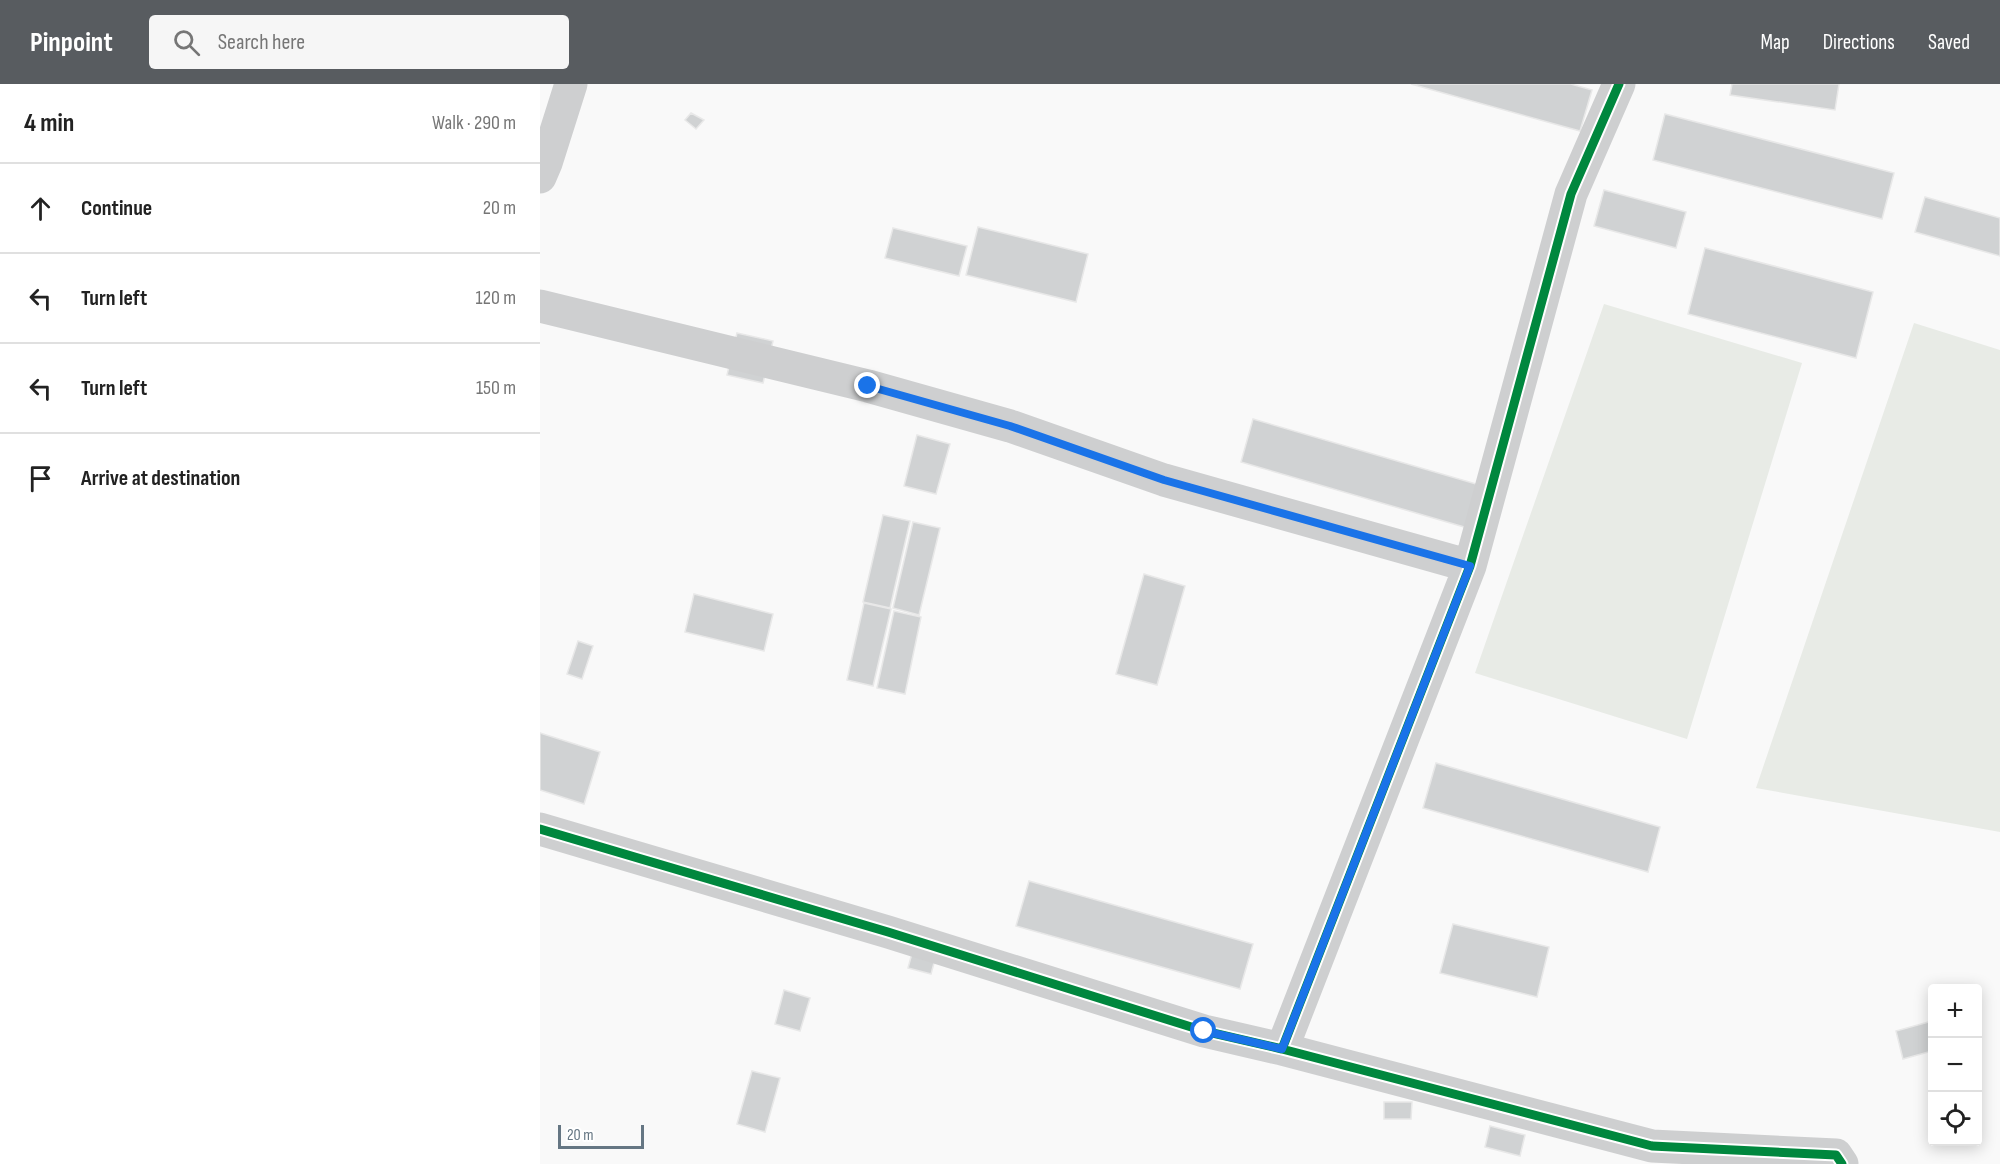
<!DOCTYPE html>
<meta charset="utf-8">
<style>
body{margin:0;font-family:"Sofia Sans Condensed",sans-serif;background:#f6f6f6;color:#222}
.controls{position:absolute;right:18px;bottom:18px;display:grid;overflow:hidden;border-radius:6px;box-shadow:0 3px 15px #0003}
.controls button{width:54px;height:54px;display:grid;place-items:center;padding:0;border:0;border-bottom:2px solid #e0e0e0;background:#fff;color:#222;font:30px sans-serif}
.scale{position:absolute;left:18px;bottom:15px;width:86px;box-sizing:border-box;padding-left:6px;border:3px solid #657683;border-top:0;font-size:16px;line-height:21px;white-space:nowrap;color:#657683;-webkit-text-stroke:4px #fff;paint-order:stroke}
.stop{position:absolute;width:18px;height:18px;margin:-14px;border:4px solid #1a73e8;border-radius:50%;background:#fff}
.stop.end{background:#1a73e8;border-color:#fff;box-shadow:0 2px 6px #0008}
.list{margin:0;padding:0;list-style:none}
h2{display:flex;justify-content:space-between;align-items:center;height:78px;margin:0;padding:0 24px;font-size:26px}
h2 small{font-size:20px;font-weight:400;color:#767676}
.list li{display:grid;grid-template-columns:39px 1fr auto;gap:18px;align-items:center;box-sizing:border-box;height:90px;padding:0 24px;border-top:2px solid #e0e0e0}
.list b{display:block;font-size:22px;white-space:nowrap}
.list em{font-size:20px;font-style:normal;color:#767676}
.icon{flex:none;width:33px;height:33px;fill:none;stroke:currentColor;stroke-width:2;stroke-linecap:round;stroke-linejoin:round}
.map{position:relative;flex:none;width:1460px;height:1080px;overflow:hidden}
header{display:flex;align-items:center;gap:36px;box-sizing:border-box;height:84px;padding:0 30px;background:#585c60;color:#fff}
header strong{font-size:28px}
nav{display:flex;gap:33px;margin-inline-start:auto;font-size:21px}
.search{width:420px;height:54px;background:#f6f6f6;display:flex;align-items:center;gap:15px;box-sizing:border-box;padding:0 21px;border-radius:6px;color:#767676;font-size:22px}
main{display:flex}
aside{flex:1;background:#fff}
.map>svg:first-child{display:block}
.green{fill:#e8ebe6}
.building{fill:#d0d2d3;stroke:#e8e8e8;stroke-width:1.5}
.lines{fill:none;stroke-linecap:round;stroke-linejoin:round}
.minor{stroke:#cecfd0;stroke-width:33}
.cycleway-casing{stroke:#fff;stroke-width:13}
.cycleway{stroke:#00873e;stroke-width:9}
.route{stroke:#1a73e8;stroke-width:8}
</style>
<header>
<strong>Pinpoint</strong>
<div class="search"><svg class="icon" aria-label="search" viewBox="0 0 24 24"><circle cx="10" cy="10" r="6"/><path d="M15 15l6 6"/></svg>Search here</div>
<nav><a>Map</a><a>Directions</a><a>Saved</a></nav>
</header>
<main>
<aside>
<h2>4 min<small>Walk · 290 m</small></h2>
<ul class="list">
<li><svg class="icon" aria-label="ahead" viewBox="0 0 24 24"><path d="M12 20V5M6 11l6-6 6 6"/></svg><div><b>Continue</b></div><em>20 m</em></li>
<li><svg class="icon" aria-label="left" viewBox="0 0 24 24"><path d="M17 20v-9H6M10 6l-5 5 5 5"/></svg><div><b>Turn left</b></div><em>120 m</em></li>
<li><svg class="icon" aria-label="left" viewBox="0 0 24 24"><path d="M17 20v-9H6M10 6l-5 5 5 5"/></svg><div><b>Turn left</b></div><em>150 m</em></li>
<li><svg class="icon" aria-label="arrive" viewBox="0 0 24 24"><path d="M6 21V4h12l-3 4 3 4H6"/></svg><div><b>Arrive at destination</b></div></li>
</ul>
</aside>
<div class="map">
<svg width="1460" height="1080" viewBox="0 0 1460 1080">
<rect width="100%" height="100%" fill="#f9f9f9"/>
<!-- green -->
<path class="green" d="M1064,220L1262,279L1147,655L935,589Z
M1374,239L1460,266V748L1216,704Z"/>
<!-- building -->
<path class="building" d="M871,0H1031L1052,6L1040,47Z
M1192,0H1299L1295,26L1190,11Z
M151,29L164,36L156,45L145,36Z
M1125,30L1354,89L1342,135L1113,76Z
M1064,106L1146,128L1136,164L1054,142Z
M1385,113L1460,134V172L1375,148Z
M438,143L548,170L536,218L426,191Z
M353,144L427,162L419,192L345,174Z
M1165,164L1333,208L1316,274L1148,230Z
M197,249L233,257L223,299L187,291Z
M713,335L943,402L931,445L701,378Z
M377,351L410,360L396,410L364,402Z
M343,431L370,437L350,524L323,518Z
M373,438L400,444L379,531L353,524Z
M604,490L645,502L617,601L576,590Z
M154,510L233,530L224,567L145,548Z
M324,519L351,525L333,602L307,596Z
M354,527L381,533L365,610L337,604Z
M38,557L53,562L42,595L27,590Z
M0,649L60,668L44,720L0,706Z
M896,679L1120,743L1108,788L883,724Z
M489,797L713,860L700,905L476,842Z
M913,840L1009,863L997,913L900,889Z
M374,862L397,868L391,890L368,884Z
M244,906L270,914L260,947L235,940Z
M1392,937V967L1363,975L1356,947Z
M212,987L240,994L225,1048L197,1040Z
M844,1018H872L871,1035H844Z
M950,1042L985,1051L980,1072L945,1063Z"/>
<g class="lines">
<!-- minor -->
<path class="minor" d="M0,93L6,79L31,0
M0,222L328,302L470,342L624,396L930,482
M0,745L348,848L664,947L742,965L1112,1062L1296,1071L1302,1080
M742,965L930,482L1031,110L1079,0"/>
<!-- cycleway casing -->
<g class="cycleway-casing">
<path id="cycleway" d="M0,745L348,848L664,947L742,965L1112,1062L1296,1071L1302,1080
M742,965L930,482L1031,110L1079,0"/>
</g>
<!-- cycleway -->
<use href="#cycleway" class="cycleway"/>
</g>
<g class="lines">
<!-- route -->
<path class="route" d="M328,302L470,342L624,396L930,482L742,965L664,947"/>
</g>
</svg>
<div class="controls">
<button>+</button>
<button>−</button>
<button><svg class="icon" aria-label="locate" viewBox="0 0 24 24"><circle cx="12" cy="12" r="6"/><path d="M12 2v4M12 18v4M2 12h4M18 12h4"/></svg></button>
</div>
<div class="scale">20 m</div>
<div class="stop" style="left:664px;top:947px"></div>
<div class="stop end" style="left:328px;top:302px"></div>
</div>
</main>
